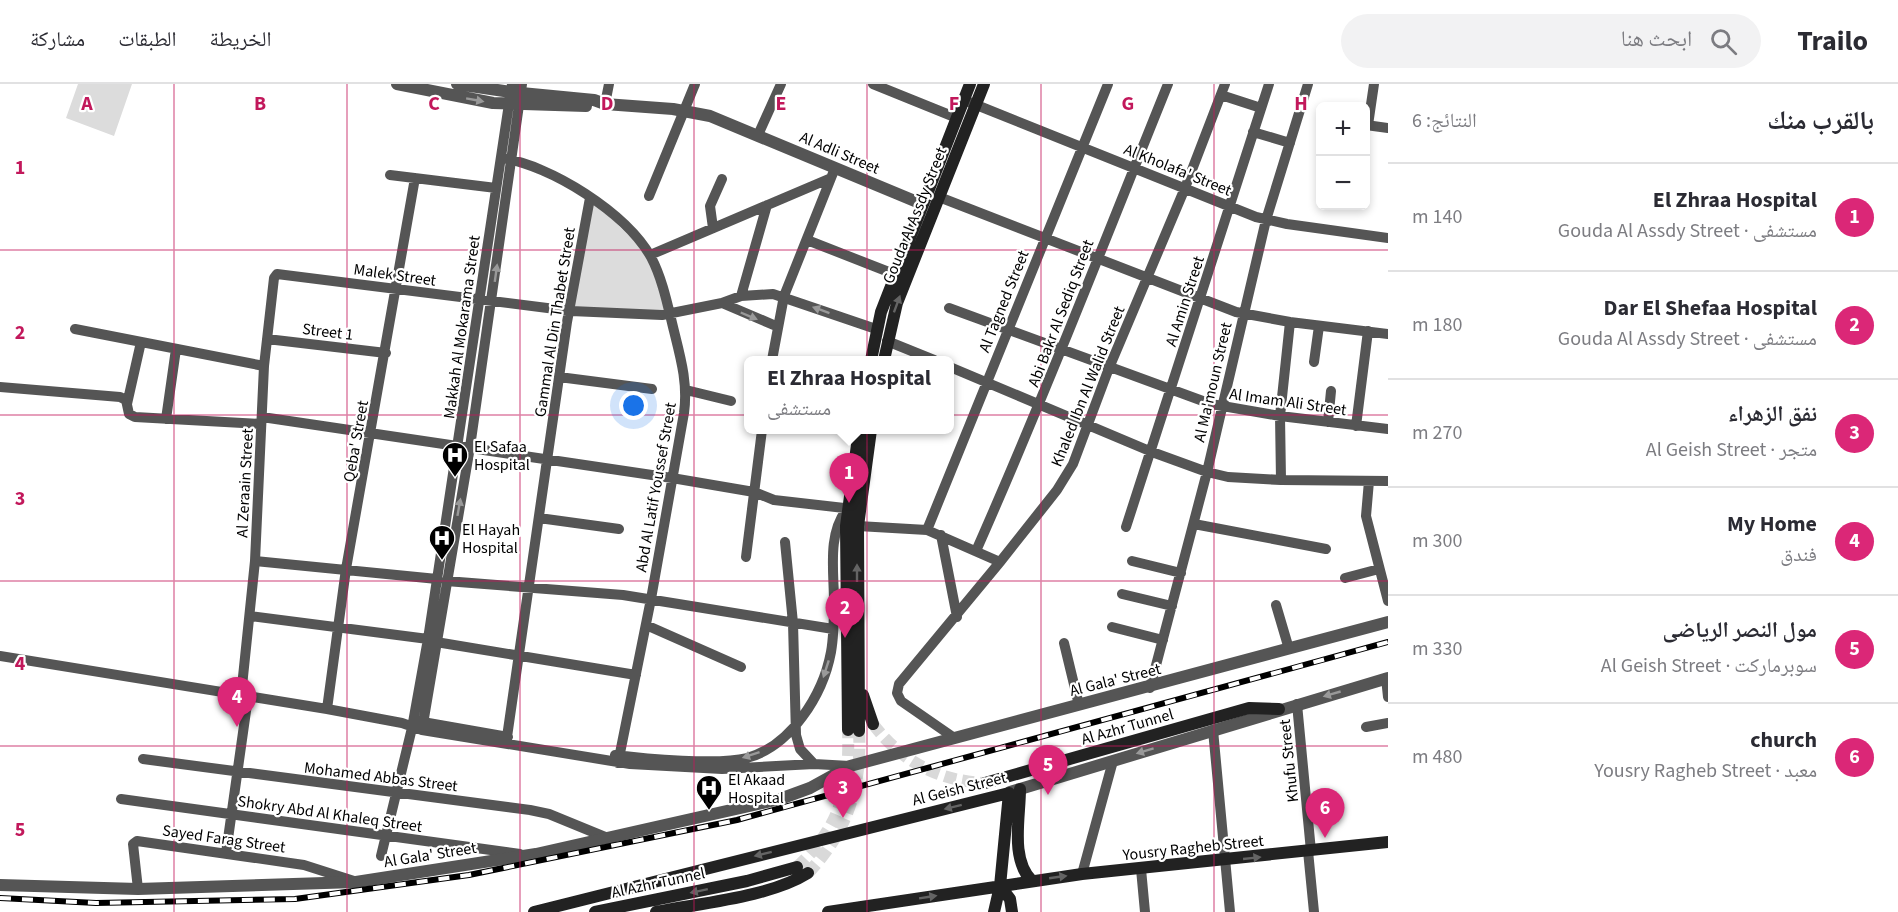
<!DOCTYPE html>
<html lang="ar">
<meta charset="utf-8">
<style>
body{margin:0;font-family:"Source Sans 3","Noto Naskh Arabic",sans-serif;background:#f2f2f3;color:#2b2b33;direction:rtl}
.controls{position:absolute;right:18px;top:18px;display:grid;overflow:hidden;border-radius:9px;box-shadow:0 3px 9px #0003}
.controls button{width:54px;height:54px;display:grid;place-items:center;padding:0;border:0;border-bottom:2px solid #e1e1e2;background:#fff;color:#2b2b33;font:30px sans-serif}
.you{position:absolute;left:634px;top:322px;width:21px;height:21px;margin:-15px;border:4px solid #fff;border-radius:50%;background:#1a73e8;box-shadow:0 0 0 9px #1a73e833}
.badge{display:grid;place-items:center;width:39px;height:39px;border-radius:50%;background:#db2777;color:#fff;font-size:20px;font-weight:700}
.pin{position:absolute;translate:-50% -50px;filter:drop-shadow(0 2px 3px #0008)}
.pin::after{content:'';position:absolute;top:32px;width:21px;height:18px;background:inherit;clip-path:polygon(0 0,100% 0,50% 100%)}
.popup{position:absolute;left:744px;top:272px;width:210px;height:78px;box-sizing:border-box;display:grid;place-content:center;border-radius:9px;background:#fff;filter:drop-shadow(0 2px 4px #0005);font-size:20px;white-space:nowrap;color:#7c7c81}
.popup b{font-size:22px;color:#2b2b33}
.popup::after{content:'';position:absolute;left:50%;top:100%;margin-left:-12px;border:12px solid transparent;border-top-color:#fff}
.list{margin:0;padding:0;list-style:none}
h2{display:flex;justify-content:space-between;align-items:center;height:78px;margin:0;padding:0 24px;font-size:26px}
h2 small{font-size:20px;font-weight:400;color:#7c7c81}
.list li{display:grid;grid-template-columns:39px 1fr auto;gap:18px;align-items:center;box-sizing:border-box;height:108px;padding:0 24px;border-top:2px solid #e1e1e2}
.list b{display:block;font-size:22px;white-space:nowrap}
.list p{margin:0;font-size:20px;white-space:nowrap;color:#7c7c81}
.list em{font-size:20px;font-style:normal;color:#7c7c81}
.icon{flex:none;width:33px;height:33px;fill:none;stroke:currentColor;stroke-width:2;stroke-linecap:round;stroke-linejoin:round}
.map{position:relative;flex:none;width:1388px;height:828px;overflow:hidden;direction:ltr}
header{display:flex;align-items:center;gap:36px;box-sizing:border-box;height:84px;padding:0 30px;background:#fff;border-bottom:2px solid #e1e1e2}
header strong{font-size:28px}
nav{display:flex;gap:33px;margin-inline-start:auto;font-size:21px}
.search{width:420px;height:54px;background:#f2f2f3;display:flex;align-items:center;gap:15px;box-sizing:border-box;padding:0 21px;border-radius:33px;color:#7c7c81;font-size:22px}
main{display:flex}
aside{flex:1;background:#fff}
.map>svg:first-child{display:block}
.green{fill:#dcdcdc}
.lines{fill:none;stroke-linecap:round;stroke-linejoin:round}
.secondary-tunnel{stroke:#d9d9d9;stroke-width:12;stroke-dasharray:12 6;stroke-linecap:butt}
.minor{stroke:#555;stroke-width:10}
.tertiary{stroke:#555;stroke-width:12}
.secondary{stroke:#222;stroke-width:12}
.rail-casing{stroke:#000;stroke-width:6}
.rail{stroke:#fff;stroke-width:4;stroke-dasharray:11;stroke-linecap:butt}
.oneway{fill:#999}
.oneway2{fill:#646464}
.grid{fill:none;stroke:#c2185b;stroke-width:1.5;stroke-opacity:0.55}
.labels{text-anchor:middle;stroke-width:4.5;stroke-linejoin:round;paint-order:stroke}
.street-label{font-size:16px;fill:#000;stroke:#fff}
.poi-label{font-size:16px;fill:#000;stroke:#fff;text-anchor:start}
.grid-label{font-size:20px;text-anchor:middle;font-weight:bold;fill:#c2185b;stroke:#fff;stroke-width:4.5;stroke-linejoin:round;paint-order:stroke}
</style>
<header>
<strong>Trailo</strong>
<div class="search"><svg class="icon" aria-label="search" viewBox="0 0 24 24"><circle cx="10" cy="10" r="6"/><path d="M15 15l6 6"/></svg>ابحث هنا</div>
<nav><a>الخريطة</a><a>الطبقات</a><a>مشاركة</a></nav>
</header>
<main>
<aside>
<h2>بالقرب منك<small>النتائج: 6</small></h2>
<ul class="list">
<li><span class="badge">1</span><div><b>El Zhraa Hospital</b><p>مستشفى · Gouda Al Assdy Street</p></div><em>140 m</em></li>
<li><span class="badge">2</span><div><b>Dar El Shefaa Hospital</b><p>مستشفى · Gouda Al Assdy Street</p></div><em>180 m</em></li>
<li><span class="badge">3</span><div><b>نفق الزهراء</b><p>متجر · Al Geish Street</p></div><em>270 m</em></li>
<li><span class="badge">4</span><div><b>My Home</b><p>فندق</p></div><em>300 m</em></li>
<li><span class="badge">5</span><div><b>مول النصر الرياضى</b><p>سوبرماركت · Al Geish Street</p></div><em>330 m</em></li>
<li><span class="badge">6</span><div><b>church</b><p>معبد · Yousry Ragheb Street</p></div><em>480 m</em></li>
</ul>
</aside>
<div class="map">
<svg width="1388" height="828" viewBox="0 0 1388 828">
<rect width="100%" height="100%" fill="#fff"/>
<!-- green -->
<path class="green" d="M78,0H132L114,52L66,34Z
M591,115L648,170L669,230L571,226Z"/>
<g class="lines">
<!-- secondary-tunnel -->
<path class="secondary-tunnel" d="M873,640C901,677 938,697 985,699
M797,783C841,742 850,704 848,646
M808,789C847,748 862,703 859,647"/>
<!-- minor -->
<path class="minor" d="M873,0L957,34
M1221,11L1261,24
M964,16L1256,133L1287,140L1388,154
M605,20L609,0
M1366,41L1388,44
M1368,41L1374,0
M1253,48L1290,59
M758,51L781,0
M501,74C551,81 626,129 651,173C663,196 668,223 674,247C681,275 688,300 684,329L651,515L618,679
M390,91L496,104
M649,112L695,0
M939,113L1236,228L1290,238L1388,250
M713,144L710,122L722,95
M807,156L894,190
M650,171L831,94
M741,212L767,121
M722,219L776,242
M949,224L1211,320L1280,332L1388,345
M75,245L264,282
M267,255L386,269
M887,257L934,276
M772,276L784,212L835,84
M1314,278L1319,242
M950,283L1152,368L1207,388L1228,393L1281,396L1388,397
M559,293L652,305
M0,303L120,313L126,316L129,330L135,333L261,340
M686,306L731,317
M127,320L141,258
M262,333L672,394L754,408L774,416L853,425
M166,335L176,265
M1328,338L1331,307
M1356,342L1368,247
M1281,396L1280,332L1290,238
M1369,397L1366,432L1388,517
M539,434L619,445
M1194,440L1326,465
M858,442L927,446L1000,478
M1126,443L1269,0
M927,446L1108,0
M941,451L957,533
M785,458L793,539L796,651L800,665L814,680
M976,467C1044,313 1105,156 1168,0
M746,473L762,346
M255,477L437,495
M1132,477L1181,489
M1345,494L1379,485
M446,497L623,511L833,545
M1122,510L1172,522
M1276,521L1289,565
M250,532L428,555
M646,541L741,583
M1112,543L1163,556
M436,558L636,591
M1064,559L1079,621
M0,572L327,625L402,639L422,646L630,680L722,685L814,680L850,682
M1386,594L1388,613
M1150,604L1207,388L1266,136L1308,0
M241,612L255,477L264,282L274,194L277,190L571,227L662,231L722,219L741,212L773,210L876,245
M1297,620L1311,767
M327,625L346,485L415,94
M417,637L508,653
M1366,643L1388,639
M422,646L470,363L522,0
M1213,646L1230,828
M507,653L567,238L590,114
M953,653L901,617L897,609L899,600L1000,478L1057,406L1073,380L1109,284L1185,104L1225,0
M615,671C646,675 719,681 747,674C791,662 823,611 831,568C834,551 834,534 834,518C834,488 827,450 847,425
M143,675L530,726L549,730L610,755
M121,715L520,770
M1308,767L1314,828
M226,769L248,613
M381,772L412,644L428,555L512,0
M1141,785L1145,828
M1082,790L1113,677
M138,805L133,760L137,757L304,781L354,797"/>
<!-- tertiary -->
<path class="tertiary" d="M397,0L493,19L586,22
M457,0L511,8L594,16L605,20L673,25L710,32L922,120
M1010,708L1388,594
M0,801L138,805L356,798L536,770L780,715L810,704L850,682L1388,538"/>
<!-- secondary -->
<path class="secondary" d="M871,276L881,228L970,0
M884,276L897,219L984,0
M863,611L873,640
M848,646L846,442L859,346
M859,647L858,442L871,346
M985,699L1249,624L1279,625
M1020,705C1020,734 1010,775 1032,797
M1000,802L1010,815L1012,828
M534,828L1009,709L1000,802L994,828
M595,828L747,797L797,783
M656,828C701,819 770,813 808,789
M828,828L1082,790L1388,758"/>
<!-- rail casing -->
<g class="rail-casing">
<path id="rail" d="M0,814L96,819L295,815L469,791L737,736L1388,558"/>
</g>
<!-- rail -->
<use href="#rail" class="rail"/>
</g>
<!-- one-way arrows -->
<defs><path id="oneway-solid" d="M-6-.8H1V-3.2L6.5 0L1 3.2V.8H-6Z" transform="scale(1.5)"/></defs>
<g class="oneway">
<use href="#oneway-solid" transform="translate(475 16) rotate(10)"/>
<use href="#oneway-solid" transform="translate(496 189) rotate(-82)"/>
<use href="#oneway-solid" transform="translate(821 226) rotate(-160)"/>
<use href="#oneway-solid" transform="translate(749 232) rotate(23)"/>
<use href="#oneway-solid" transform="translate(459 423) rotate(-80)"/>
<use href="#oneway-solid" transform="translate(826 585) rotate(108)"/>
<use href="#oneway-solid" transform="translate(1332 610) rotate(164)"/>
<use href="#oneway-solid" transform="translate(1145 667) rotate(163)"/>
<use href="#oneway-solid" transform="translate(751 671) rotate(162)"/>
</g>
<g class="oneway2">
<use href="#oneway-solid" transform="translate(897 220) rotate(-70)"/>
<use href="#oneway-solid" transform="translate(857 489) rotate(-90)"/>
<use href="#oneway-solid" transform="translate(953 723) rotate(166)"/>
<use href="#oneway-solid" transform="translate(763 770) rotate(166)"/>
<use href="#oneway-solid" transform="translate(1252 774) rotate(-6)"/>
<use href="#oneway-solid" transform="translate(1058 793) rotate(-8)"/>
<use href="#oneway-solid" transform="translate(699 807) rotate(168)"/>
<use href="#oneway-solid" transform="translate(928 813) rotate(-9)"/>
</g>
<!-- grid -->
<path class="grid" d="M174,0V828M347,0V828M520,0V828M694,0V828M867,0V828M1041,0V828M1214,0V828M0,166H1388M0,331H1388M0,497H1388M0,662H1388"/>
<!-- icons -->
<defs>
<g id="hospital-pin" transform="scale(1.35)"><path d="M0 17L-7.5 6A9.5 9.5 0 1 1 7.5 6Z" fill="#000" stroke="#fff"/><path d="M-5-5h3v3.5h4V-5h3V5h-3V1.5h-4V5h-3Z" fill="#fff"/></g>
</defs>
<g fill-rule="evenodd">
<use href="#hospital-pin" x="455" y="371"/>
<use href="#hospital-pin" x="442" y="454"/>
<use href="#hospital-pin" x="709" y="704"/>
</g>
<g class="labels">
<!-- street labels -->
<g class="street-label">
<text transform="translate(840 68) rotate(23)" y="6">Al Adli Street</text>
<text transform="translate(1178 85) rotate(22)" y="6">Al Kholafa' Street</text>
<text transform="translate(914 131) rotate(-68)" y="6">Gouda Al Assdy Street</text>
<text transform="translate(395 190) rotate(8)" y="6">Malek Street</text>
<text transform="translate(1003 217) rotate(-68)" y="6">Al Tagned Street</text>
<text transform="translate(1184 217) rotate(-72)" y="6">Al Amin Street</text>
<text transform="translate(1060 229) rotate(-69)" y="6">Abi Bakr Al Sediq Street</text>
<text transform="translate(554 238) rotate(-81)" y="6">Gammal Al Din Thabet Street</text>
<text transform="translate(461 243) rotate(-82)" y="6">Makkah Al Mokarama Street</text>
<text transform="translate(328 247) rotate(7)" y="6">Street 1</text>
<text transform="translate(1212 298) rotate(-77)" y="6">Al Ma'moun Street</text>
<text transform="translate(1087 302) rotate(-68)" y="6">Khaled Ibn Al Walid Street</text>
<text transform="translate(1288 317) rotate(8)" y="6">Al Imam Ali Street</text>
<text transform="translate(355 357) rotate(-80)" y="6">Qeba' Street</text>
<text transform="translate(244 399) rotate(-87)" y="6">Al Zeraain Street</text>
<text transform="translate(655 403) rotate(-80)" y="6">Abd Al Latif Youssef Street</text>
<text transform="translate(1115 595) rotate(-14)" y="6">Al Gala' Street</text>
<text transform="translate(1127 642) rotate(-16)" y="6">Al Azhr Tunnel</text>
<text transform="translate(1288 677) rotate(-96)" y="6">Khufu Street</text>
<text transform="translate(381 692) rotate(7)" y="6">Mohamed Abbas Street</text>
<text transform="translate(959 704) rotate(-14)" y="6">Al Geish Street</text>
<text transform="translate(330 729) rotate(8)" y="6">Shokry Abd Al Khaleq Street</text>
<text transform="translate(224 754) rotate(8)" y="6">Sayed Farag Street</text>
<text transform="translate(1193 763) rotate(-6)" y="6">Yousry Ragheb Street</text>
<text transform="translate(430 770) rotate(-9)" y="6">Al Gala' Street</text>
<text transform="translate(658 798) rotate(-12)" y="6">Al Azhr Tunnel</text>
</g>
<!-- poi labels -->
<g class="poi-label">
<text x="474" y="368">El Safaa<tspan x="474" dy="18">Hospital</tspan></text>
<text x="462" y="451">El Hayah<tspan x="462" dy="18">Hospital</tspan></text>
<text x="728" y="701">El Akaad<tspan x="728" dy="18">Hospital</tspan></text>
</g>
</g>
<g class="grid-label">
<text x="87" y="26">A</text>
<text x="260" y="26">B</text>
<text x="434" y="26">C</text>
<text x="607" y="26">D</text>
<text x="781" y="26">E</text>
<text x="954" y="26">F</text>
<text x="1128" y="26">G</text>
<text x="1301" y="26">H</text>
<text x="20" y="90">1</text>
<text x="20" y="255">2</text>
<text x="20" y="421">3</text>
<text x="20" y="586">4</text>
<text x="20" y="752">5</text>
</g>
</svg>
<div class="controls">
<button>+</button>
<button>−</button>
</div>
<div class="you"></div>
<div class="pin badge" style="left:849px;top:419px">1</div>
<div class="popup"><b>El Zhraa Hospital</b>مستشفى</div>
<div class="pin badge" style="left:845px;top:554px">2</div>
<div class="pin badge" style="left:843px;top:734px">3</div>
<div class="pin badge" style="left:237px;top:643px">4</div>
<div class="pin badge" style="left:1048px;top:711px">5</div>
<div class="pin badge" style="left:1325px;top:754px">6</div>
</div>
</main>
